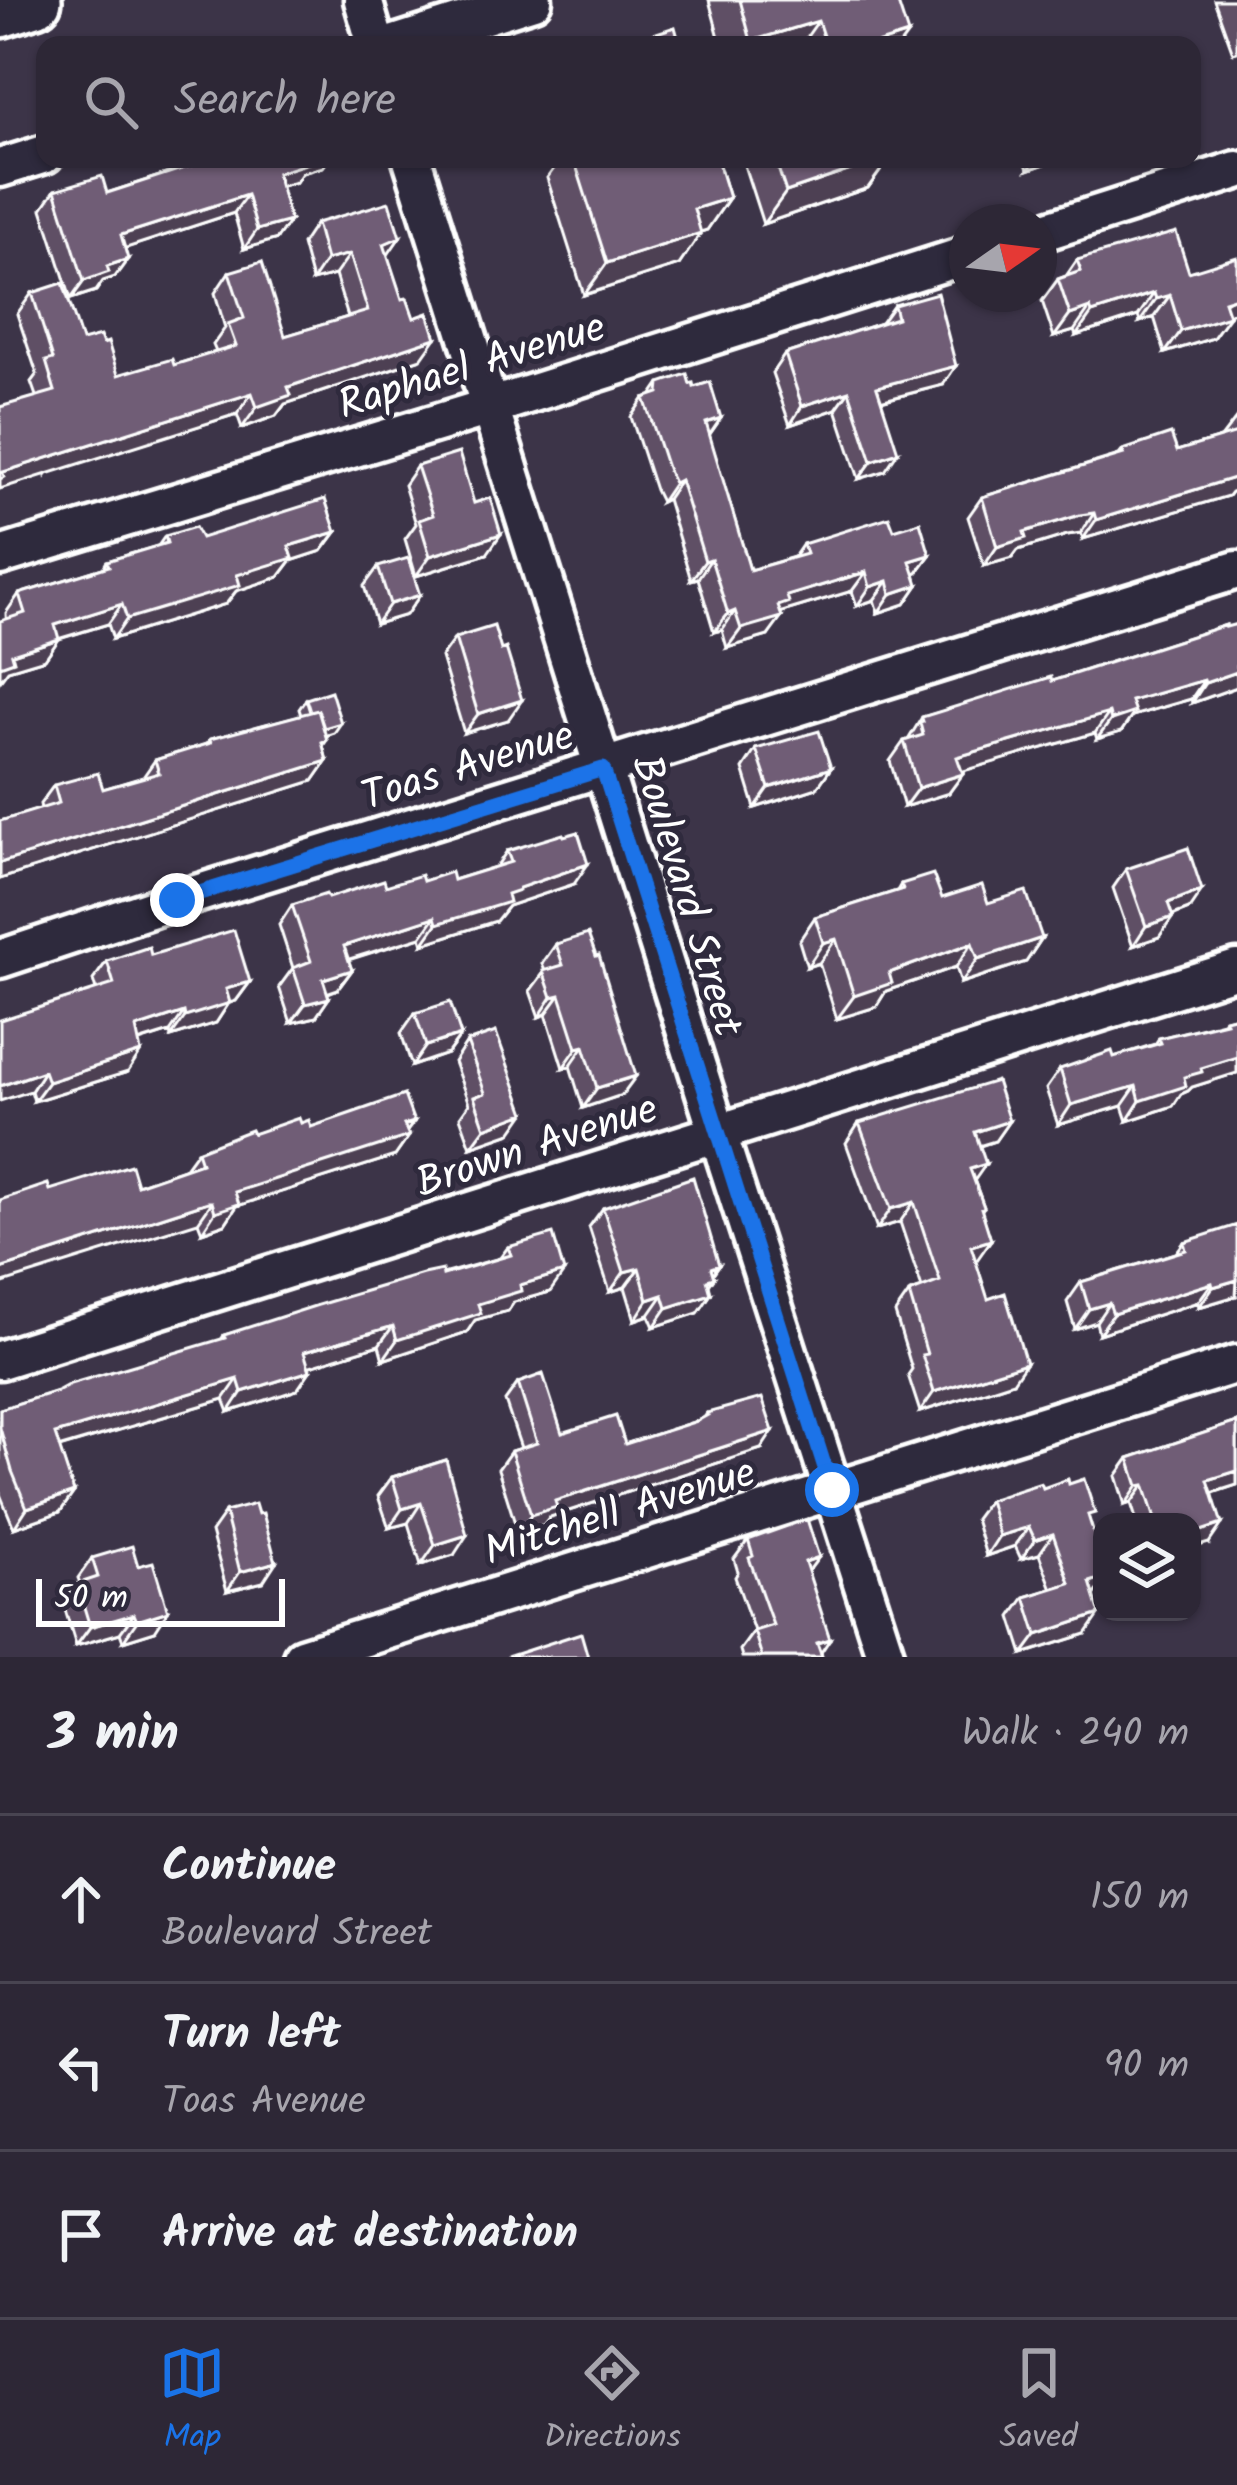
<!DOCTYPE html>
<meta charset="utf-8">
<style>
body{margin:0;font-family:Kalam,sans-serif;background:#393342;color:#f1f3f6}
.controls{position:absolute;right:36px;bottom:36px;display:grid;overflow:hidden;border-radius:24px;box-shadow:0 3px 9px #0004}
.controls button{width:108px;height:108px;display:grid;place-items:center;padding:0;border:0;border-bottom:3px solid #484451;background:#2d2736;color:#f1f3f6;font:60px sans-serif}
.compass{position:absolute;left:949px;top:204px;width:108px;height:108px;border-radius:50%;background:#2d2736;box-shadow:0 3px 9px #0004;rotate:76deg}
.scale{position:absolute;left:36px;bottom:30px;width:249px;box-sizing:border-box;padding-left:12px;border:6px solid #fff;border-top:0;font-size:33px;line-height:42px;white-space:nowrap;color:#fff;-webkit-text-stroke:9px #2f2a3d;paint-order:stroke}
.stop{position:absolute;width:36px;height:36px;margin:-27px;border:9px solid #1a73e8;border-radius:50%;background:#fff}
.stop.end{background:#1a73e8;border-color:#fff;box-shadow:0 3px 12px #0008}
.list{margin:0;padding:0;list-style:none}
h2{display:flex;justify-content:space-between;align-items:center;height:156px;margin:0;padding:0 48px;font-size:51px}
h2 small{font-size:39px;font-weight:400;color:#a7a5ad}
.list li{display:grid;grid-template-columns:78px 1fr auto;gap:36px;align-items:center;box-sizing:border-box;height:168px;padding:0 48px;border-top:3px solid #484451}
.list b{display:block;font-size:45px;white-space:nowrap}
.list p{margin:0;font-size:39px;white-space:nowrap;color:#a7a5ad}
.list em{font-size:39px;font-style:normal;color:#a7a5ad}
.icon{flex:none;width:66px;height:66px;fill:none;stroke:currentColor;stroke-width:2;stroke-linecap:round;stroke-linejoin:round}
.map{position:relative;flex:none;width:1237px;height:1657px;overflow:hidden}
.search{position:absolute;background:#2d2736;box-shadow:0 3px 9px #0004;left:36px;right:36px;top:36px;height:132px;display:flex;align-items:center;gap:30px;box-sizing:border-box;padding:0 42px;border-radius:24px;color:#a7a5ad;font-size:45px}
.sheet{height:660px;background:#2d2736}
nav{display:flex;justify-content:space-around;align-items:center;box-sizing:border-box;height:168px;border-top:3px solid #484451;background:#2d2736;font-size:33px;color:#a7a5ad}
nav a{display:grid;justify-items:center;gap:6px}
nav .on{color:#1a73e8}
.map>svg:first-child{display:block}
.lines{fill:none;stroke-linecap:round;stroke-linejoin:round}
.street-casing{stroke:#fff;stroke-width:45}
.secondary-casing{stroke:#fff;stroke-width:60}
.street{stroke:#2f2a3d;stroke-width:36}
.secondary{stroke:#2f2a3d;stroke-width:51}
.wall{fill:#5f5065;stroke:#fff;stroke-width:3}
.shaded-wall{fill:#4e4153;stroke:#fff;stroke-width:3}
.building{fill:#6f5d76;stroke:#fff;stroke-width:3}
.route{stroke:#1a73e8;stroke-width:15}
.labels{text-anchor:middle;stroke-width:10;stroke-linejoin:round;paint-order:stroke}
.street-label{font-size:42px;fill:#fff;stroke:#2f2a3d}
</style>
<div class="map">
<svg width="1237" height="1657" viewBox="0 0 1237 1657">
<rect width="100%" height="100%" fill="#3c3448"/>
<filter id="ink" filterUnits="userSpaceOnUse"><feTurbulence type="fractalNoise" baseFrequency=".00833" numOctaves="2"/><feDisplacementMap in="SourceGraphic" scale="24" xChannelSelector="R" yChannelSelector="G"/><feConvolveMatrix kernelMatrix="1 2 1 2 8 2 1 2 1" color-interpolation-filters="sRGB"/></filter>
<g filter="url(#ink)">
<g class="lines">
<!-- street casing -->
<g class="street-casing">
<path id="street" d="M363,0L376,45
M392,45L533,0
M412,159L718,1134L886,1657
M0,168L45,154
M1039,233L1237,170
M0,556L489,407L967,255
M0,959L177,900L1237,570
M0,1360L1237,969
M302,1657L1237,1364"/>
</g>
<!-- secondary casing -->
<g class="secondary-casing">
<path id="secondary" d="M0,11L35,0"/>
</g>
<!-- street -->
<use href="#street" class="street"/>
<!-- secondary -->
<use href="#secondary" class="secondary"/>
</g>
<!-- wall -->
<path class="wall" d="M709,0H897L900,45H721Z
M1214,0H1237V52L1233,53Z
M212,159H329L323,167L302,173L296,182L281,186L277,239L244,249L234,213L125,248L115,277L103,281L96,291L71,299L42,209L55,190L107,193Z
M556,159H727L718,162L729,198L707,230L701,232L679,265L584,295L547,178L558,163Z
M742,159H889L868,188L763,224Z
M1025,159H1059L1028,170Z
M316,223L400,237L387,255L421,359L285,404L276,416L242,428L237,414L49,472L46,476L36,396L31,382L37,374L17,314L32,293L82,341L103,344L118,375L174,365L216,352L213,345L225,328L215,293L229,272L285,336L348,317L335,275L312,281L302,244Z
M1077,260L1189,272L1237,311L1228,314L1213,338L1165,353L1154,317L1140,322L1138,316L1076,336L1074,331L1054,337L1042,301L1058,279L1066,276Z
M894,305L943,385L881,401L885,471L859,479L836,409L790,425L772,373L785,354L881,323Z
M660,383L690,384L721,418L709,435L750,570L794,557L803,544L894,530L930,555L915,574L918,585L905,604L878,613L874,600L857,606L852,591L782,612L768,636L727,648L722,630L714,632L698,578L691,580L667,499L661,502L655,490L631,417L644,398L651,396Z
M1237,417V490L1231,492L1228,496L1083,539L1081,533L1067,535L1018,550L1012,558L984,566L968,517L982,497L1119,455L1123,450L1177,451L1221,438Z
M417,466L487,554L416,576L405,539L416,524L404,485Z
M336,532L322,551L291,561L279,577L236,591L226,604L113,639L108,624L59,639L45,659L8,670L6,613L19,594L103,568L107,561L158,546L165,536L201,538Z
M378,567L420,595L406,615L376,624L364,586Z
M1226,625L1237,687L1192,703L1191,699L1132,716L1121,732L1097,739L1095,733L962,771L949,793L904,807L890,761L904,741L908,740L922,717L1052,681Z
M455,638L508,720L464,733L441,657Z
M306,699L334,733L326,736L327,740L323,746L327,761L313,781L0,879V821L41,809L40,804L54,785L103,789L143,777L155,760L206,744L210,739L301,715L299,709Z
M756,749L831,768L817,788L755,808L743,769Z
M507,851L574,884L508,906L496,921L423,944L421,937L348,960L352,970L338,989L328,993L329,998L316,1017L291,1023L279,987L293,968L279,925L292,905L386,886L423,881L453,880L496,867Z
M1126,869L1189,909L1172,916L1159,937L1133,946L1113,888Z
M901,884L942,898L988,903L1042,938L1026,962L961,983L956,967L886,991L876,1007L837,1019L819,963L807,967L799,941L815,917L897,891Z
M556,944L622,1095L583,1108L570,1066L563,1068L546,1014L539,1017L530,991L545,971L542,964Z
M151,955L250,982L236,1001L229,1003L216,1023L171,1037L170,1032L139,1042L128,1072L34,1101L31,1091L96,990L93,980L107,961Z
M415,1013L461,1035L447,1054L412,1066L401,1033Z
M1237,1016V1073L1192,1087L1188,1091L1181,1094L1173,1106L1127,1121L1122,1106L1058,1125L1046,1089L1060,1069L1114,1057L1155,1044L1159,1038L1223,1022L1225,1019Z
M467,1042L511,1133L471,1147L460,1117L469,1104L454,1062Z
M1009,1121L995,1141L980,1146L974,1180L984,1207L981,1211L991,1240L975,1260L1013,1382L920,1412L908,1375L912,1369L895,1313L909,1293L922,1288L900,1222L877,1229L846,1143L859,1123Z
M301,1123L311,1127L407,1131L409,1136L395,1156L237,1206L225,1224L202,1232L198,1222L50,1190L137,1185L184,1169L197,1151L253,1134Z
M603,1208L719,1265L713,1274L714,1278L709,1285L711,1294L698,1313L654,1327L649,1315L635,1320L625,1287L610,1292L589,1227Z
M1184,1242L1236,1296L1199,1307L1198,1302L1099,1334L1096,1322L1075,1329L1067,1302L1081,1282L1176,1253Z
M508,1247L550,1292L514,1302L508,1311L475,1320L467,1332L383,1360L379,1345L309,1366L310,1371L297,1390L229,1412L224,1399L59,1448L74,1492L60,1512L14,1528L0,1494V1409L221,1340L224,1335L500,1258Z
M518,1383L562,1433L625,1444L697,1421L704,1418L707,1413L761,1449L550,1517L544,1525L518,1533L498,1469L511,1451L521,1448L505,1401Z
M1237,1422V1485L1213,1493L1209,1543L1192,1522H1137L1131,1503L1125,1505L1116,1476L1129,1458Z
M446,1460L454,1555L421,1565L408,1523L389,1528L378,1496L392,1477Z
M1069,1484L1089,1520L1094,1596L1086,1634L1023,1654L1011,1617L1025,1597L1052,1589L1039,1554L1021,1559L1015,1546L986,1556L975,1519L989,1500L1043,1488Z
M225,1512L263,1582L227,1591L211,1532Z
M748,1540L808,1572L822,1657H742L740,1650L754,1631L735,1577L738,1572L734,1559Z
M92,1558L155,1631L123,1641L120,1633L76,1646L63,1603L77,1584L80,1583L78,1578Z"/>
<!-- shaded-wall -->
<path class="shaded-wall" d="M818,21L801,45H749L751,41Z
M908,34L900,45H873Z
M306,159H329L323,167L302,173L296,182L264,191L277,173Z
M883,159H889L868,188L763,224L786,192Z
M1036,159H1059L1028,170Z
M247,195L234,213L108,254L121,235Z
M729,198L707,230L671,241L694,209Z
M290,221L277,239L244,249L257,230Z
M701,233L679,265L584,295L607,263Z
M400,237L385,259L384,244Z
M350,254L335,275L312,281L326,260Z
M128,259L115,277L103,281L96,291L71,299L84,281L107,266Z
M1154,293L1138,316L1076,336L1092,313Z
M1237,294V311L1224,315L1229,316L1213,338L1165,353L1181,331Z
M1170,295L1154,317L1140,322L1156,299Z
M1090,308L1074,331L1054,337L1070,315Z
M436,338L421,359L285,404L276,416L242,428L257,407L288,387Z
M956,366L943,385L864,405L877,387Z
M849,391L836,409L790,425L802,406Z
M252,393L237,414L0,489V476L3,472Z
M721,418L708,437L706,423Z
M898,452L885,471L859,479L872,461Z
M1237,477V490L1231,492L1228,496L1083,539L1096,520Z
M680,480L667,499L661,502L674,483Z
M1094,513L1081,533L1067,535L1018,550L1012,558L984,566L997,547L1024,532L1080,515Z
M336,532L322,551L291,561L279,577L236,591L226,604L113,639L127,619L237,575L289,546Z
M501,534L487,554L416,576L430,556Z
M930,555L917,573L897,580L910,561Z
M711,559L698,578L691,580L705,561Z
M866,572L852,591L782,612L778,618L782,617L768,636L727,648L741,629L787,596Z
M888,581L874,600L857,606L870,587Z
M918,585L905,604L878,613L891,594Z
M420,595L406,615L376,624L390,604Z
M122,604L108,624L41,644L55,625Z
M735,611L722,630L714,632L728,614Z
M59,639L45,659L8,670L0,681V666L12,654Z
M1237,672V687L1192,703L1205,683Z
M1204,680L1191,699L1132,716L1121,732L1097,739L1111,720L1131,701Z
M522,700L508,720L464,733L478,714Z
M1109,713L1095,733L943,777L957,757Z
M341,723L334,733L309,741L316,731Z
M327,761L313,781L0,879V863Z
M831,768L817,788L755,808L769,788Z
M963,774L949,793L904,807L918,788Z
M588,864L574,884L508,906L496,921L423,944L437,924L519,888Z
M1202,890L1189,909L1154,922L1168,903Z
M435,917L421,937L330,965L344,946Z
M1173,917L1159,937L1133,946L1146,926Z
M1042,938L1026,962L961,983L978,959Z
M836,939L819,963L807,967L823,943Z
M972,943L956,967L886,991L876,1007L837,1019L854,996L889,973Z
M352,970L338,989L309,999L323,979Z
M250,982L236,1001L229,1003L216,1023L171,1037L185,1017L226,989Z
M560,995L546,1014L539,1017L552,997Z
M329,998L316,1017L291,1023L305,1004Z
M184,1012L170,1032L122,1047L136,1028Z
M461,1035L447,1054L412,1066L426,1046Z
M584,1046L570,1066L563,1068L577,1048Z
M141,1052L128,1072L34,1101L48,1082Z
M1237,1057V1073L1192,1087L1188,1091L1181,1094L1173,1106L1127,1121L1140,1101L1201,1068Z
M44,1071L31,1091L0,1101V1086Z
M636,1076L622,1095L583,1108L597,1088Z
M1136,1086L1122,1106L1058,1125L1071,1105Z
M525,1113L511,1133L471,1147L485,1128Z
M1009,1121L995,1141L962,1151L975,1132Z
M414,1122L402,1138L409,1136L395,1156L237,1206L225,1224L202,1232L215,1212L235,1192Z
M986,1164L972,1184L970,1169Z
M208,1202H212L198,1222L0,1284V1269Z
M914,1202L900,1222L877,1229L891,1209Z
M991,1240L977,1260L957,1266L971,1246Z
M719,1265L708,1280L714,1278L701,1297L711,1294L698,1313L654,1327L667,1308L711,1268Z
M639,1268L625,1287L610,1292L624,1272Z
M564,1272L550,1292L514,1302L508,1311L475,1320L467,1332L383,1360L397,1340L520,1285Z
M1237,1280L1236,1296L1199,1307L1213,1287Z
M1212,1283L1198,1302L1099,1334L1113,1314Z
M663,1295L649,1315L635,1320L648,1300Z
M1109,1303L1096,1322L1075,1329L1089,1309Z
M393,1326L379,1345L291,1372L304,1352Z
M1026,1363L1013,1382L920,1412L934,1392Z
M310,1371L297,1390L229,1412L242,1392Z
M238,1379L224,1399L41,1453L55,1434Z
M773,1431L761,1449L550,1517L544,1525L518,1533L531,1515L555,1501Z
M1237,1471V1485L1196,1498L1208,1480Z
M1144,1485L1131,1503L1125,1505L1138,1486Z
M74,1492L60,1512L14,1528L27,1508Z
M421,1503L408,1523L389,1528L402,1509Z
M1222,1524L1209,1543L1192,1548V1534Z
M1029,1527L1015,1546L986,1556L999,1536Z
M1053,1534L1039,1554L1021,1559L1035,1540Z
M467,1535L454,1555L421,1565L435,1545Z
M819,1557L805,1576V1562Z
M276,1562L263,1582L227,1591L240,1572Z
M1102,1578V1584L1094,1596L1090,1582Z
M168,1611L155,1631L123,1641L137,1621Z
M134,1614L120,1633L76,1646L90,1627Z
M1100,1614L1086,1634L1023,1654L1037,1635Z
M830,1639L818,1657L817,1643Z"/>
<!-- building -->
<path class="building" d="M740,0H897L908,34L873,45H826L818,21L751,41Z
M675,27L680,45H620Z
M212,159H308L309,163L277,173L290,221L257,230L247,195L121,235L128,259L107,266L109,272L84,281L55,190L102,176L107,193Z
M574,159H717L729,198L694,209L701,233L607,263Z
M775,159H883L786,192Z
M389,202L400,237L384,244L402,299L407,298L414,318L428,313L436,338L288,387L291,395L257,407L252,393L3,472L4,477L0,479V407L55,391L46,361L53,359L32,293L63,283L82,341L100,336L103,344L108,342L118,375L172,359L174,365L236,346L228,324L244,318L229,272L262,262L285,336L368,311L350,254L326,260L316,223Z
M1176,232L1189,272L1237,257V297L1224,301L1229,316L1181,331L1170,295L1156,299L1154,293L1092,313L1090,308L1070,315L1058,279L1081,271L1077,260Z
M937,293L956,366L877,387L898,452L872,461L849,391L802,406L785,354L897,318L894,305Z
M687,374L690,384L693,383L694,387L710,382L721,418L706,423L750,570L806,554L803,544L889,517L894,530L920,522L930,555L910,561L918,585L891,594L888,581L870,587L866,572L787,596L789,602L778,606L782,617L741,629L735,611L728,614L711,559L705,561L680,480L674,483L668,471L644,398L659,393L660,383Z
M1237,433V477L1096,520L1094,513L1080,515L1024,532L1026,538L997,547L982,497L1124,454L1123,450L1171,434L1177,451Z
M459,453L474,503L490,498L501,534L430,556L419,520L433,515L417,466Z
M325,499L336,532L289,546L293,558L237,575L240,585L127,619L122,604L55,625L59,639L12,654L14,661L0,666V621L25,613L19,594L109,566L107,561L167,543L165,536L195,527L201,538Z
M408,558L420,595L390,604L378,567Z
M1237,624V672L1205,683L1204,680L1131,701L1135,712L1111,720L1109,713L957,757L963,774L918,788L904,741L923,735L920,723L923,722L922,717L1051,677L1052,681L1226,625V627Z
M494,626L501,650L506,648L522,700L478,714L455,638Z
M331,691L341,723L324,728L318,710L310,712L306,699Z
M318,710L327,740L322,742L327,761L0,863V821L59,803L54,785L98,773L103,789L159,773L155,760L211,743L210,739Z
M819,731L831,768L769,788L756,749Z
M578,832L588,864L519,888V890L507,894L509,902L437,924L435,917L344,946L352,970L323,979L329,998L305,1004L293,968L311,961L292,905L326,894L328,898L384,880L386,886L421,875L423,881L451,872L453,880L511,862L507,851L563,834L564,836Z
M1188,848L1202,890L1168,903L1173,917L1146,926L1126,869Z
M933,874L942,898L982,885L988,903L1026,891L1042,938L978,959L972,943L889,973L892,983L854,996L836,939L823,943L815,917L903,889L901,884Z
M234,930L250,982L226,989L230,1003L185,1017L184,1012L136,1028L141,1052L48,1082L44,1071L0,1086V1020L114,984L107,961L149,947L151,955Z
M588,934L596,956L599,955L636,1076L597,1088L584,1046L577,1048L560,995L552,997L543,971L563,965L556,944Z
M450,1002L461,1035L426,1046L415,1013Z
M1237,1016V1057L1201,1068L1202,1072L1184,1077L1186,1086L1140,1101L1136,1086L1071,1105L1060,1069L1112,1051L1114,1057L1161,1043L1159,1038L1226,1022L1225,1019Z
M496,1032L525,1113L485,1128L474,1097L485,1093L467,1042Z
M996,1081L1009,1121L975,1132L986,1164L970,1169L984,1207L981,1208L991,1240L971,1246L988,1299L1005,1293L1026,1363L934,1392L922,1355L927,1354L909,1293L940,1281L914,1202L891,1209L859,1123Z
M404,1095L414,1122L404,1125L409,1136L235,1192L239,1204L215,1212L212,1202H208L0,1269V1200L48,1184L50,1190L131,1165L137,1185L201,1163L197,1151L251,1130L253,1134L299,1118L301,1123L309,1120L311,1127Z
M693,1177L719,1265L711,1268L714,1278L707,1280L711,1294L667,1308L663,1295L648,1300L639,1268L624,1272L603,1208Z
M1237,1225V1280L1213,1287L1212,1283L1113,1314L1109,1303L1089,1309L1081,1282L1186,1250L1184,1242Z
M553,1234L564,1272L520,1285L521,1291L478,1304L481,1313L397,1340L393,1326L304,1352L310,1371L242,1392L238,1379L55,1434L74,1492L27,1508L12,1471L0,1428V1409L57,1391L70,1384L225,1338L224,1335L318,1305L423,1274L442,1270L443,1275L511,1255L508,1247Z
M543,1374L562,1433L616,1416L625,1444L697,1421L708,1415L707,1413L762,1398L773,1431L555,1501L557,1507L531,1515L511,1451L537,1443L518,1383Z
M1237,1422V1471L1208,1480L1222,1524L1192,1534V1522H1156L1144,1485L1138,1486L1129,1458Z
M446,1460L467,1535L435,1545L421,1503L402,1509L392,1477Z
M1068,1479L1069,1484L1084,1479L1095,1513L1088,1515L1102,1560V1578L1090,1582L1100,1614L1037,1635L1025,1597L1070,1583L1053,1534L1035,1540L1029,1527L999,1536L989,1500L1041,1483L1043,1488Z
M255,1504L258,1514L263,1513L276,1562L240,1572L225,1512Z
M807,1519L819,1557L805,1562L830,1639L817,1643L822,1657H762L754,1631L773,1625L749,1558L753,1556L748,1540Z
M132,1546L138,1566L153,1562L168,1611L137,1621L134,1614L90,1627L77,1584L98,1577L92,1558Z
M581,1633L588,1657H507Z"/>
</g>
<g class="lines" filter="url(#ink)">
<!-- route -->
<path class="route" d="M177,900L603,769L832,1490"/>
</g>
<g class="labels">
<!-- street labels -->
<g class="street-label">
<text transform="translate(471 364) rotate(-17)" y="15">Raphael Avenue</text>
<text transform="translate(467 764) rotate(-17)" y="15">Toas Avenue</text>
<text transform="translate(689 895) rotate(73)" y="15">Boulevard Street</text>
<text transform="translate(536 1144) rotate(-18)" y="15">Brown Avenue</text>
<text transform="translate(619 1510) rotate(-17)" y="15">Mitchell Avenue</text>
</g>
</g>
</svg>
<div class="controls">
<button><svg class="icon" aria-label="layers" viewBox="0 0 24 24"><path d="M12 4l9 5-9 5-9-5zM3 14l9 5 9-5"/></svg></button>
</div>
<svg class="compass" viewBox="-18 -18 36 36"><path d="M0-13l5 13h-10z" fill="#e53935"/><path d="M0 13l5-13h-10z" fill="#a7a5ad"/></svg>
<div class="scale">50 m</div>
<div class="stop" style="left:832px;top:1490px"></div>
<div class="stop end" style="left:177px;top:900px"></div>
<div class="search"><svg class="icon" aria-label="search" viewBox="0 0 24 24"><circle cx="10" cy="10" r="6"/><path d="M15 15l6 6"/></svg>Search here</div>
</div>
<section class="sheet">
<h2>3 min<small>Walk · 240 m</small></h2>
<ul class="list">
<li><svg class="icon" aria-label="ahead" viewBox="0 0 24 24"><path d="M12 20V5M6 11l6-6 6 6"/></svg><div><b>Continue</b><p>Boulevard Street</p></div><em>150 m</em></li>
<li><svg class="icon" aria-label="left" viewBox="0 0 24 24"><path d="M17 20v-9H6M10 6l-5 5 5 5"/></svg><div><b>Turn left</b><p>Toas Avenue</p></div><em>90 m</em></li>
<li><svg class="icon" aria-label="arrive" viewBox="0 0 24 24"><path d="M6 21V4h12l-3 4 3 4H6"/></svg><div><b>Arrive at destination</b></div></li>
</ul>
</section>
<nav>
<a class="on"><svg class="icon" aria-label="map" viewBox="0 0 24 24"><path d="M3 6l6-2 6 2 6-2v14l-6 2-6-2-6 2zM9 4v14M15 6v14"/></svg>Map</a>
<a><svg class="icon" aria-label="directions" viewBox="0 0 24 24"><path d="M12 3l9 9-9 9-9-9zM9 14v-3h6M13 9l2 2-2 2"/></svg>Directions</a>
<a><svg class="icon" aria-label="saved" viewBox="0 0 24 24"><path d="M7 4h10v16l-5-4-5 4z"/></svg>Saved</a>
</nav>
